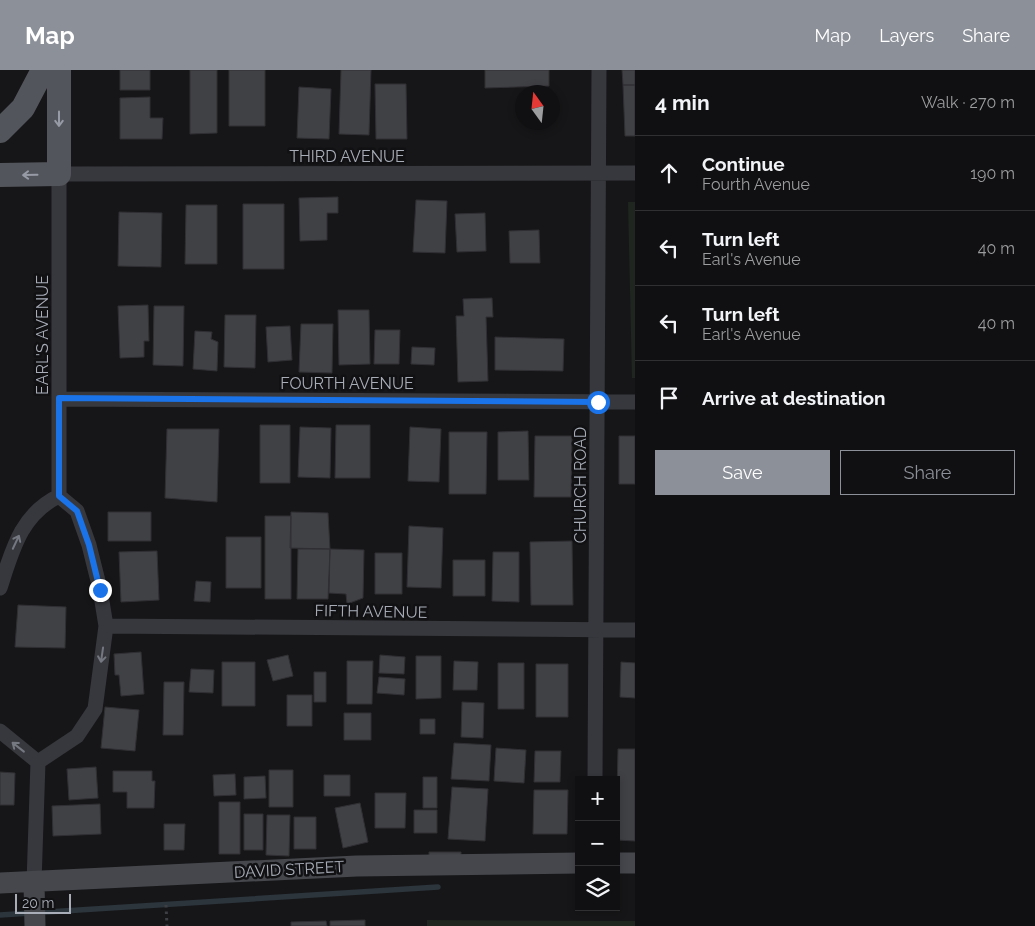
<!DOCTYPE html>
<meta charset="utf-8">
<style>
body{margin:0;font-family:Raleway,sans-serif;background:#1e1e20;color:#f1f3f6}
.controls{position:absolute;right:15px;bottom:15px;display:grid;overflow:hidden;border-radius:0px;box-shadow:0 2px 8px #0003}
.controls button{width:45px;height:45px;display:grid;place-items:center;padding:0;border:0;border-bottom:1px solid #303032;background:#101012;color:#f1f3f6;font:25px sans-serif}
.compass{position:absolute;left:515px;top:15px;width:45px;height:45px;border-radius:50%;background:#101012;box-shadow:0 2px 8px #0003;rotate:345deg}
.scale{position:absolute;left:15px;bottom:12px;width:56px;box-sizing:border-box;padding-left:5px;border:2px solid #a8adb8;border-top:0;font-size:14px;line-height:18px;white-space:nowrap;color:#a8adb8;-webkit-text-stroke:4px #111113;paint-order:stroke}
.stop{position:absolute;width:15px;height:15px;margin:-11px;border:4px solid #1a73e8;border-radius:50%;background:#fff}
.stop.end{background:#1a73e8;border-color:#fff;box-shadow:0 1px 5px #0008}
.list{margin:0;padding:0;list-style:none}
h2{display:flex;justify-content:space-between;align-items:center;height:65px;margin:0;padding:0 20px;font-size:21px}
h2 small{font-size:16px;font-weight:400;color:#9c9d9f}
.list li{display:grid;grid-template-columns:32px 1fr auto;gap:15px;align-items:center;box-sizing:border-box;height:75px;padding:0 20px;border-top:1px solid #303032}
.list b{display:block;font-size:19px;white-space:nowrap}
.list p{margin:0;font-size:16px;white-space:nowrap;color:#9c9d9f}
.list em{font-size:16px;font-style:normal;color:#9c9d9f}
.actions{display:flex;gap:10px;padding:15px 20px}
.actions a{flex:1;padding:11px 0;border:1px solid #8c9099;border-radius:0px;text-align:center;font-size:18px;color:#8c9099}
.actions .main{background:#8c9099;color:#fff}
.icon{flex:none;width:28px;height:28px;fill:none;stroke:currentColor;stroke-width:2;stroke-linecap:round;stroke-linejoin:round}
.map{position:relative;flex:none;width:635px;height:856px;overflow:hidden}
header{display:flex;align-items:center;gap:30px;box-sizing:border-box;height:70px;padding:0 25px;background:#8c9099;color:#fff}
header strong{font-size:24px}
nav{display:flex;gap:28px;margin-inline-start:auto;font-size:18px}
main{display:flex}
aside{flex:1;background:#101012}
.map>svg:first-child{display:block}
.green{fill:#1e261f}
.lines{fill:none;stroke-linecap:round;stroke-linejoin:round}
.stream{stroke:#2c353c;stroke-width:5.5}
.building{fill:#404145;stroke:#303034}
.path{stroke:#3d3f44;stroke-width:3;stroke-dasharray:2.5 4;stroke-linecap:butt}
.street{stroke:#37383d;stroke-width:15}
.secondary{stroke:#45474d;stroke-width:21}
.primary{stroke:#53555c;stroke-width:24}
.oneway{stroke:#979ba6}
.oneway2{stroke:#757881}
.route{stroke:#1a73e8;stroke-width:6}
.labels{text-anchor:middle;stroke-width:5;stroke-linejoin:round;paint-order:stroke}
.street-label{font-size:16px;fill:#a8adb8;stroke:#111113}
</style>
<header>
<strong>Map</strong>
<nav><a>Map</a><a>Layers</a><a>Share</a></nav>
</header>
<main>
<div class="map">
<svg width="635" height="856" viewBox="0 0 635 856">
<rect width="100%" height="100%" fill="#161618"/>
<!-- green -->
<path class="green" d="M628,132H635V308H632Z
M427,850L635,851V856H427Z"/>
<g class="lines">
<!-- stream -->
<path class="stream" d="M0,845L438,817"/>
</g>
<!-- building -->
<path class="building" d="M120,0H150V20H120Z
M190,0H217V63L190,64Z
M229,0H265V56H229Z
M341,0H371L369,65L339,64Z
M485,0H549V16L485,18Z
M622,0H635V15H623Z
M375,14H406L407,69H376Z
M623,15H635V66H625Z
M299,17L331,19L329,69L297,68Z
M150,27V48H163L162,69H120V28Z
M338,127V143H327V170L300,171L299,128Z
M416,130L447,131L445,183L413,182Z
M243,134H284V199H243Z
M186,135H217V194H185Z
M119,142L162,143L161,197L118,196Z
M485,143L486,181L457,182L455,144Z
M539,160L540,193H510L509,161Z
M492,228L493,247H486L488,311L458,312L456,246H464L463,229Z
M148,235L149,271H144V287L120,288L118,236Z
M154,236H184L183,296L153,295Z
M338,240H369L370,294L339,295Z
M225,245H256L255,298L224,297Z
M301,254H333L332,303L299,302Z
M290,256L292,290L268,292L266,257Z
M375,260H400L399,294H374Z
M195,261L212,262L211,269L218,272L217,301L193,299Z
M495,267L564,269L563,301L495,300Z
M412,277L435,278L434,295L411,294Z
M260,355H290V413H260Z
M336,355H370V408H335Z
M300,357L331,358L330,408L298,407Z
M410,357L441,359L439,412L408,411Z
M167,359H219L217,432L165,428Z
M528,361L529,410H498V362Z
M449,362H487L486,424H449Z
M535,366H572L571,427H534Z
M619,366H635V414H619Z
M108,442H151V471H108Z
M291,442L328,443L330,479L290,478Z
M265,446H291V529H265Z
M409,456L443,458L441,518L407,517Z
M226,467H261V518H226Z
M572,471L573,535H531L530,472Z
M298,479H330L328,529H297Z
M330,479L364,480L363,528L347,534L346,524L329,523Z
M157,481L159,530L121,532L119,482Z
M493,482H519V532L492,531Z
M375,483H402V524H375Z
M453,490H485V526H453Z
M196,511L211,512L210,532L194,531Z
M18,535L66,537L65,578L15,577Z
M141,582L144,624L121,626L119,605H115L114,584Z
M288,585L293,606L273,611L267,590Z
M380,585L405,587L404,604L379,603Z
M416,586H441V628L416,629Z
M347,591H373L372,634H347Z
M454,591L478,592L477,620H453Z
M222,592H255V636H222Z
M621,592L635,593V628L620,627Z
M498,593H524V639H498Z
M536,594H568V647H536Z
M191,599L214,600L213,623L189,622Z
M314,602H326V632H314Z
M379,607L405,609L404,625L377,623Z
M164,612H184L183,665H163Z
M287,625H312V656H287Z
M462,632L484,633L483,668L461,667Z
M105,637L139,640L135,681L101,678Z
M344,643H371V670H344Z
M420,649H435V664H420Z
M454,673L491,675L489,711L451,709Z
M496,678L526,680L524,713L494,711Z
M618,679H635V771L616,770Z
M535,681H561L560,712H534Z
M96,697L98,728L69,730L67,699Z
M269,700H293V737H269Z
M113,701H152V711H155L154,738H127V722H113Z
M0,702L15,703L14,735H0Z
M235,704L236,725L214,726L213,705Z
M324,705H350V726H324Z
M265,706L266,728L244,729V707Z
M423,707H437V738H423Z
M452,717L488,719L485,771L448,769Z
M534,720H568L567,764H533Z
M375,723H406L405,758H375Z
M219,732H240V784H219Z
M360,733L368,772L343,778L335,738Z
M100,734L101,764L53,766L52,736Z
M414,740H437V763H414Z
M244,744H263V780H244Z
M267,745H290L289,786L266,785Z
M294,747H316V779H294Z
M164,754H185L184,780H164Z
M429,782H461V792H429Z
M365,850V856H330V851Z
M326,851L327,856H291V852Z"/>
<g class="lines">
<!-- path -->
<path class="path" d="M166,835L167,856"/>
<!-- street -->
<path class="street" d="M59,329L635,332
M59,426V104L635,103
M0,518C12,481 21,444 59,426
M106,556L635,560
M0,661L38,692
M38,692L77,666L95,639L106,556L100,519L89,475L77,441L59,426
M595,710L599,0
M34,813L38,692"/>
<!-- secondary -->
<path class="secondary" d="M616,793H635
M0,813L357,796L579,793
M34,813L35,856"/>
<!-- primary -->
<path class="primary" d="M0,61L23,38L43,0
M0,105L59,104V0"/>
</g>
<!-- one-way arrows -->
<defs><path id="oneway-shaft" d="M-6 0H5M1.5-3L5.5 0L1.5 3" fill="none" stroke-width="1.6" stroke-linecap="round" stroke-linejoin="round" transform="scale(1.25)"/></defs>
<g class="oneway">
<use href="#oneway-shaft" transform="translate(59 49) rotate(90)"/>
<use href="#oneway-shaft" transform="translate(30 105) rotate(179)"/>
</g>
<g class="oneway2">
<use href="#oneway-shaft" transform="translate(16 472) rotate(-65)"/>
<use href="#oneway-shaft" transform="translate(102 585) rotate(98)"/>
<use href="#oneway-shaft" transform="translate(18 677) rotate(-142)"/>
</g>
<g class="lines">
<!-- route -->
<path class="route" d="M100,520L89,475L77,441L59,426V328L598,332"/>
</g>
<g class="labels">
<!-- street labels -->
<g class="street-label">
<text x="347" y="92">THIRD AVENUE</text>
<text transform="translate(42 265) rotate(-90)" y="6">EARL'S AVENUE</text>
<text x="347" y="319">FOURTH AVENUE</text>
<text transform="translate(580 415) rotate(-90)" y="6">CHURCH ROAD</text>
<text transform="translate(371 541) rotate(1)" y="6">FIFTH AVENUE</text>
<text transform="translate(289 799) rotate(-3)" y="6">DAVID STREET</text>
</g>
</g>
</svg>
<div class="controls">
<button>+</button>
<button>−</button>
<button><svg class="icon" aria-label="layers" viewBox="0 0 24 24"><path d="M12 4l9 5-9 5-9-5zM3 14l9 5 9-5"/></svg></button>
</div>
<svg class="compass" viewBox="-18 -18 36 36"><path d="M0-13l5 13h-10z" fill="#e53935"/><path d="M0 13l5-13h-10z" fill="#9c9d9f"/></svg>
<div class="scale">20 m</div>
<div class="stop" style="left:598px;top:332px"></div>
<div class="stop end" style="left:100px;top:520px"></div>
</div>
<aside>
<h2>4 min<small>Walk · 270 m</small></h2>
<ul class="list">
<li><svg class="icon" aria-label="ahead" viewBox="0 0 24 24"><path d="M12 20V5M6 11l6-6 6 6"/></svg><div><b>Continue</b><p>Fourth Avenue</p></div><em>190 m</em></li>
<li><svg class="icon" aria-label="left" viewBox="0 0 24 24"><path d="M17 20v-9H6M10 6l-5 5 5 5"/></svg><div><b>Turn left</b><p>Earl's Avenue</p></div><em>40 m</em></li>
<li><svg class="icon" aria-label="left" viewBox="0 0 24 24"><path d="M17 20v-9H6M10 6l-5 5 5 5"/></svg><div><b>Turn left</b><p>Earl's Avenue</p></div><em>40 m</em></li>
<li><svg class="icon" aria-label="arrive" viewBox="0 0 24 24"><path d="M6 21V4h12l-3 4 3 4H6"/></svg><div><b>Arrive at destination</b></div></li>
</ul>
<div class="actions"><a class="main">Save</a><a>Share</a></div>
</aside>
</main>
